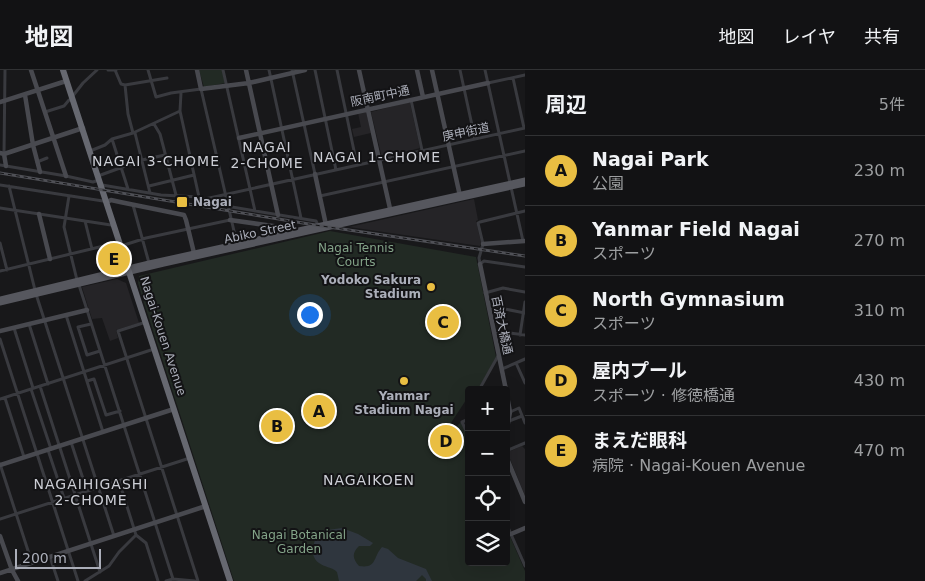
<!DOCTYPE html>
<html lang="ja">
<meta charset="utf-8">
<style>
body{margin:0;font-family:"DejaVu Sans","Noto Sans JP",sans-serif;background:#1b1b1d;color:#f1f3f6}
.controls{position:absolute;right:15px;bottom:15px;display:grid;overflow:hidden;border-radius:5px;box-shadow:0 5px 20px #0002}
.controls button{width:45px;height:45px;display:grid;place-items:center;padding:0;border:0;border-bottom:1px solid #313234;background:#121214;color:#f1f3f6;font:25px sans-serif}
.scale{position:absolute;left:15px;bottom:12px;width:86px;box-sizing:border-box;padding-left:5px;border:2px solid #abaeb9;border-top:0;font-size:14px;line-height:18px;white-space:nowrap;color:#abaeb9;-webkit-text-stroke:4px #131315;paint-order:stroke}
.you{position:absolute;left:309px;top:244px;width:18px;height:18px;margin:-12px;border:4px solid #fff;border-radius:50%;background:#1a73e8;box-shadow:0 0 0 8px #1a73e833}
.badge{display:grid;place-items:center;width:32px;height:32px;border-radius:50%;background:#e9be42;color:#111;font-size:16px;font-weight:700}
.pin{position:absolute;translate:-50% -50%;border:2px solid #fff;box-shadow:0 1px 5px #0006}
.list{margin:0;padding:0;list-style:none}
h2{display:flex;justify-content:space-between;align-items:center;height:65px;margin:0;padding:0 20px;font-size:21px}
h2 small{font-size:16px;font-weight:400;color:#9c9ea0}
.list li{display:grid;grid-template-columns:32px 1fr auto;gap:15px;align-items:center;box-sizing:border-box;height:70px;padding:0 20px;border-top:1px solid #313234}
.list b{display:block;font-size:19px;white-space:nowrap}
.list p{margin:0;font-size:16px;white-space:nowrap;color:#9c9ea0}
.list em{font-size:16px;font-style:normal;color:#9c9ea0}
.icon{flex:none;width:28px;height:28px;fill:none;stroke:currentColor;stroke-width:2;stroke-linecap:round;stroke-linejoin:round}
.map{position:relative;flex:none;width:525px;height:511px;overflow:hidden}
header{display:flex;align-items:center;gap:30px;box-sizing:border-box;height:70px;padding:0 25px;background:#121214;border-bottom:1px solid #313234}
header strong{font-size:24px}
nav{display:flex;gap:28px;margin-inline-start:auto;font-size:18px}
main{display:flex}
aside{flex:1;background:#121214}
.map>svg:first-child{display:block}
.built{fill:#252427}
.green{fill:#222a24}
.water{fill:#2f363e}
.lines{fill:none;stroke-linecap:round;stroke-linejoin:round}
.street{stroke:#393a3f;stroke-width:3}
.secondary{stroke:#48494f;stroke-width:4.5}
.primary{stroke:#56575e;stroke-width:5}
.highway{stroke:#666870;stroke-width:6}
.rail-casing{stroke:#4f5056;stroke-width:3}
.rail{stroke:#131315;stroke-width:1;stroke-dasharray:4;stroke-linecap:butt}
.poi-dot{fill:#e9be42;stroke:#131315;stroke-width:2}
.labels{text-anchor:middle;stroke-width:4;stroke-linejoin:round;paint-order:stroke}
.street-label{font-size:12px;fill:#abaeb9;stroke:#131315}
.poi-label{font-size:12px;font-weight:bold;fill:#abaeb9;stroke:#131315;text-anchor:start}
.park-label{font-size:12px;fill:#83a388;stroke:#131315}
.neighbourhood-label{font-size:14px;letter-spacing:1px;fill:#ccced5;stroke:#131315}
</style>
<header>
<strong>地図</strong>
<nav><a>地図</a><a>レイヤ</a><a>共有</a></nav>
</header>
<main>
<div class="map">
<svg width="525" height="511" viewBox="0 0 525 511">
<rect width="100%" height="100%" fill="#18181a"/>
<!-- built -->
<path class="built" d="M409,32L410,33L420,78L382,88L371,42Z
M366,41L371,63L354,67L352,59L361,57L358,43Z
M474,129L478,150L476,151L481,172L480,176L349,157Z
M117,209L126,213L139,253L116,260L118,268L110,271L102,248L92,249L82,217Z
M522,376L525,379V426L508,384V382Z"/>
<!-- green -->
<path class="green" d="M199,0H222L225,13L204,17Z
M330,161L476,187L496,287L478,320H469V330H466L451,353L456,357L461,352L469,370V492H506V457L525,501V511H234L143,230L138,213L139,206Z"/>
<!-- water -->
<path class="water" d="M342,458L358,464L373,473L370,476H359C352,483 352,488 359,496C377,499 373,487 382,477L388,479L398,488L426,499L432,511H426V509L422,505L416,511H339L337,502C332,497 324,497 319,493C308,485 314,470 320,461Z"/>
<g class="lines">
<!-- street -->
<path class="street" d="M108,0H116
M115,0L121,14L125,15L167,8
M148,0L156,27L171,23L201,19L237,174
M223,0L255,141
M269,0L301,148
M292,0L315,104
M315,0L336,100
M337,0L357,95
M460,0L475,69
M485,0L523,171
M513,8L524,58
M488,13L525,5
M125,15L128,44L133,63L180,41
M181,23L180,41L199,127
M72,27L83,13L97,0
M411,30L422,80
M45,42L64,36L69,30
M154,54L160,64L176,125
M135,63L150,123
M112,69L128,119
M90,81L105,75L112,69L133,63
M4,84L5,0
M37,92L47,88
M0,95L66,106L93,112L96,111
M98,106L142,90L165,85
M0,115L103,131
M102,115L161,125L199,127L205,129L208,133L316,151L318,155
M9,116L36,224L114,466
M149,116L194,105
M69,126L64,157L77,210
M320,126L525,81
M205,129L525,58
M133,135L149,193
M0,138L111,155
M525,141L480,152L478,153L483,174L479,188L480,194L484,191L525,197
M85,151L92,179
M0,173L7,200
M121,176L146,168L230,150
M0,201L116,173
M79,215L173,509L195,511
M485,223L503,218L525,222
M489,238L495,237L525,243
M66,245L103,362
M143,253L118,261L198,511
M29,254L48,314
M91,254L78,257L87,285L100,281
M14,258L33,318
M494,261L525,265
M520,265L525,232
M0,269L78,511
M516,293L525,313
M502,299L525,289
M87,311L94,309L106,345L120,341
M40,316L100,502
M31,319L51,379
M479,320L498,286
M5,328L24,387
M0,329L151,280
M510,342L519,338L525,353
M469,349L462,352L469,367
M509,351L522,346
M71,372L87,421
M48,380L64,428
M506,381L525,373
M0,394L32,493
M119,411L136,465
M0,449L190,388
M506,453L525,496
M50,487L58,511
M85,511L109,496L119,482L136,465L146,473L158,511
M166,511L173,509"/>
<!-- secondary -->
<path class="secondary" d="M31,0L66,106
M197,0L201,19L249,13L305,0
M246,0L278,145
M359,0L391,143
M417,0L423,27
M432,0L460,126
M25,25L33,75L40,102
M0,32L63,12
M239,68L488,13
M0,83L4,84L83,58
M4,84L6,96
M315,104L326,155
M107,132L111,130L120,132L184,145L186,150L194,183
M39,144L50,189
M230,150L280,157L286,160L287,163
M483,174L525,171
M480,194L506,320
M0,261L87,240
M506,321L510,342L506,364
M506,386L525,432
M0,395L174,339
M511,464L525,458
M0,466L12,500L18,511
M0,503L206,436"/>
<!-- primary -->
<path class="primary" d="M0,229L149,193L525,110
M0,233L164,194L525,114"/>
<!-- highway -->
<path class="highway" d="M63,0L230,511"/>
<!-- rail casing -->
<g class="rail-casing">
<path id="rail" d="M0,103L315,155L525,186"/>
</g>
<!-- rail -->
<use href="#rail" class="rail"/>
</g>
<!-- markers -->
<g class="poi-dot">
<rect x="176" y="126" width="12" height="12" rx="2.5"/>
<circle cx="431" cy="217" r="5"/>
<circle cx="404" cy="311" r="5"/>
</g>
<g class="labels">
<!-- street labels -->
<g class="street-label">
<text transform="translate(380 26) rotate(-12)" y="4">阪南町中通</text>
<text transform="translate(466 62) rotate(-12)" y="4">庚申街道</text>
<text transform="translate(260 162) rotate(-12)" y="4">Abiko Street</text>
<text transform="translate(502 255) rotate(78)" y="4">百済大橋通</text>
<text transform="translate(163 266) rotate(72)" y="4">Nagai-Kouen Avenue</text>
</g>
<!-- poi labels -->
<g class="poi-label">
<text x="193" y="136">Nagai</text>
<text x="421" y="214" text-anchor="end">Yodoko Sakura<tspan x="421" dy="14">Stadium</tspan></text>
<text x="404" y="330" text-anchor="middle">Yanmar<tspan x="404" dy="14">Stadium Nagai</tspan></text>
</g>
<!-- park labels -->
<g class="park-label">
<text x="356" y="182">Nagai Tennis<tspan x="356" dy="14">Courts</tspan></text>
<text x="299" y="469">Nagai Botanical<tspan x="299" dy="14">Garden</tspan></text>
</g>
<!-- neighbourhood labels -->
<g class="neighbourhood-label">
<text x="267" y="82">NAGAI<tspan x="267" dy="16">2-CHOME</tspan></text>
<text x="377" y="92">NAGAI 1-CHOME</text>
<text x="156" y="96">NAGAI 3-CHOME</text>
<text x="369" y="415">NAGAIKOEN</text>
<text x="91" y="419">NAGAIHIGASHI<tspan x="91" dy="16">2-CHOME</tspan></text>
</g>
</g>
</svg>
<div class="controls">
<button>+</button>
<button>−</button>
<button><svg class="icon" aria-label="locate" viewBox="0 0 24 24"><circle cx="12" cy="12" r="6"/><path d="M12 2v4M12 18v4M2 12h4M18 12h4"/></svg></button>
<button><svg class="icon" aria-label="layers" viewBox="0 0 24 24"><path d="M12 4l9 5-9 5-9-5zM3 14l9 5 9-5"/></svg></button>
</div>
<div class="scale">200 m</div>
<div class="you"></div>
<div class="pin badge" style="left:319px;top:341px">A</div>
<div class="pin badge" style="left:277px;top:356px">B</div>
<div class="pin badge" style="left:443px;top:252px">C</div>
<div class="pin badge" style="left:446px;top:371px">D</div>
<div class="pin badge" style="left:114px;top:189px">E</div>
</div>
<aside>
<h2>周辺<small>5件</small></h2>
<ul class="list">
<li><span class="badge">A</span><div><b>Nagai Park</b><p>公園</p></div><em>230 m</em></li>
<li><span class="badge">B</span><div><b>Yanmar Field Nagai</b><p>スポーツ</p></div><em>270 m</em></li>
<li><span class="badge">C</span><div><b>North Gymnasium</b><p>スポーツ</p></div><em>310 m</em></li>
<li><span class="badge">D</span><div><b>屋内プール</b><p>スポーツ · 修徳橋通</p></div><em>430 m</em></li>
<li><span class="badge">E</span><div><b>まえだ眼科</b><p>病院 · Nagai-Kouen Avenue</p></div><em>470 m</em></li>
</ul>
</aside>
</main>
